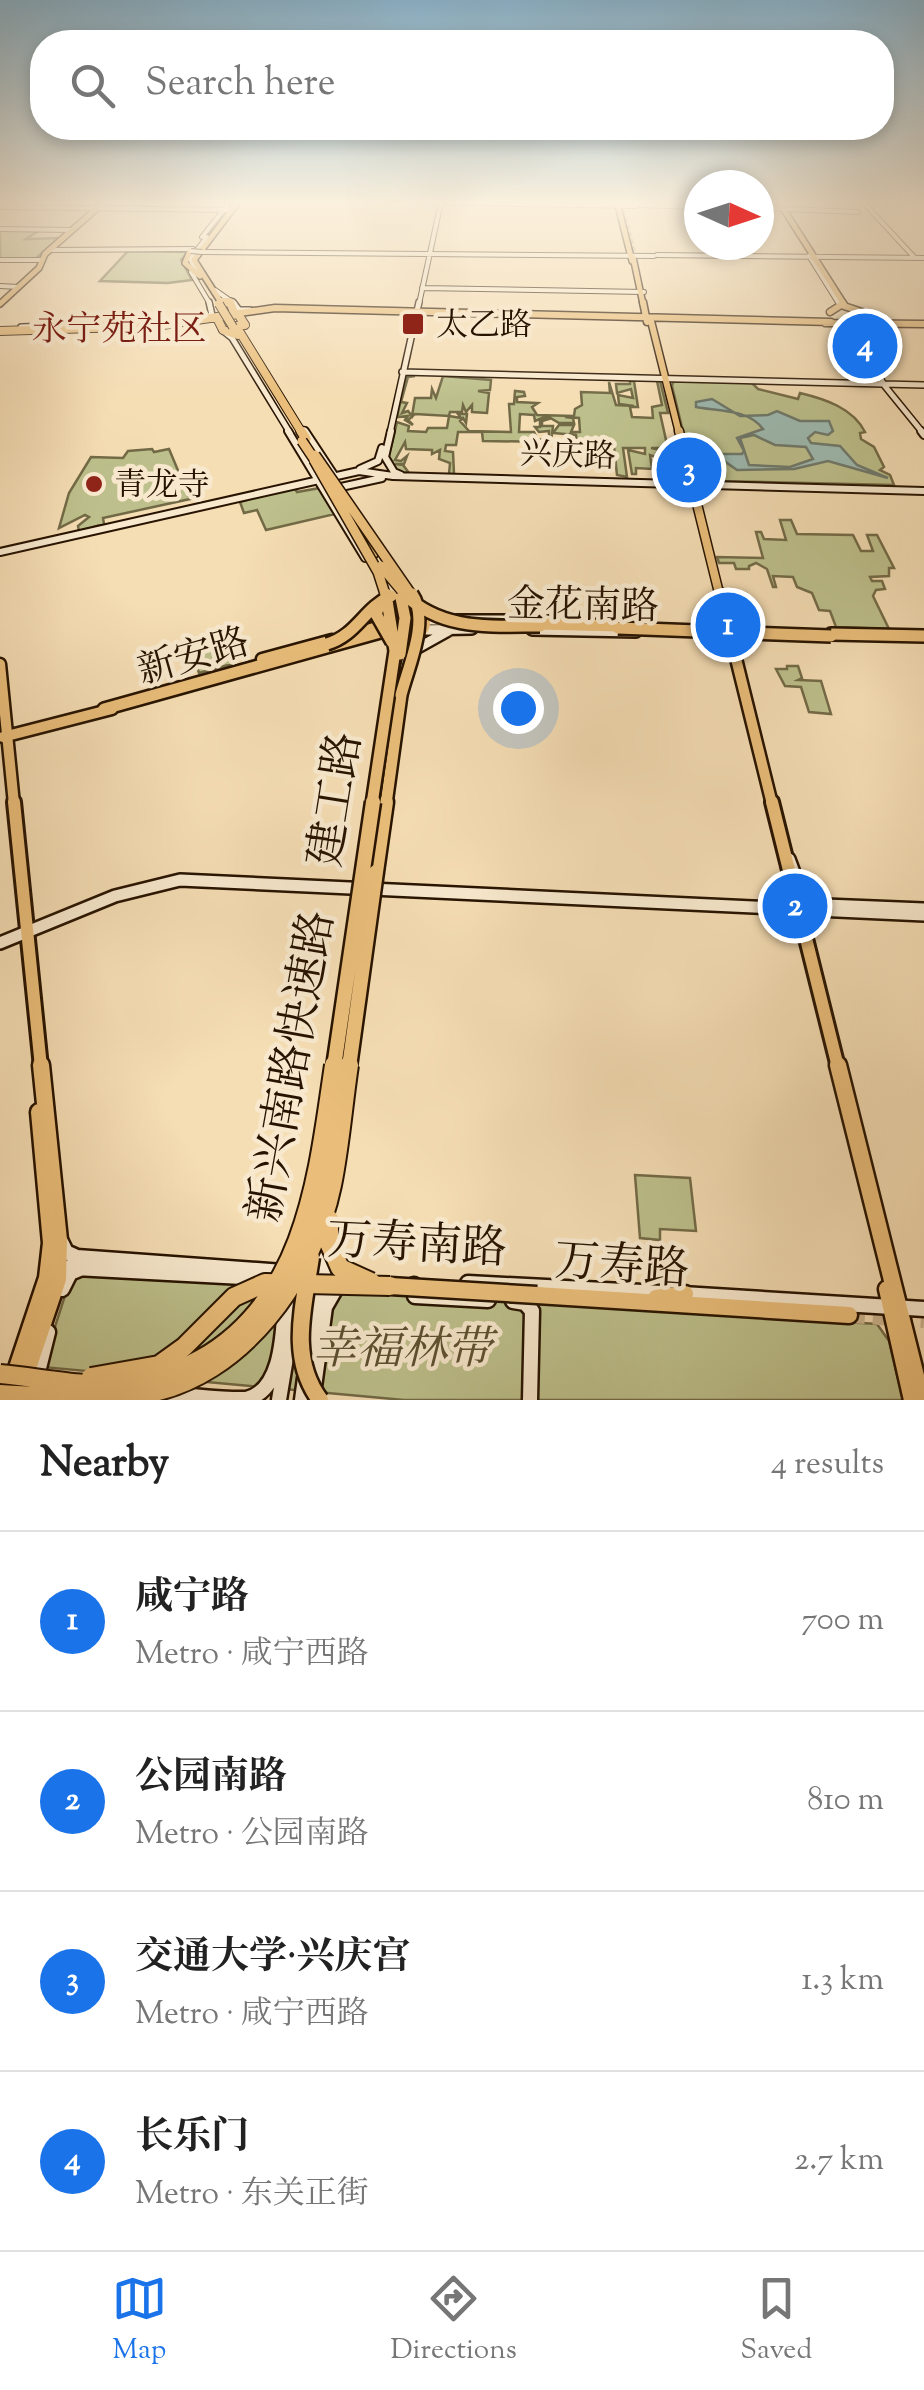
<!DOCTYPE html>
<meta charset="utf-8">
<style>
body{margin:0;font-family:"Sorts Mill Goudy","Noto Serif SC",serif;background:#f6f6f6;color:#222}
.compass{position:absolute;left:684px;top:170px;width:90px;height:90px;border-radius:50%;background:#fff;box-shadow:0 5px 15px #0003;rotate:93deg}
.you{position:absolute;left:518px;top:708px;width:35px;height:35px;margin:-25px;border:8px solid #fff;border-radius:50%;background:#1a73e8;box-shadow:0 0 0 15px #1a73e833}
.badge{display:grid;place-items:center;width:65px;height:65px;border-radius:50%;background:#1a73e8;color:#fff;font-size:32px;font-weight:700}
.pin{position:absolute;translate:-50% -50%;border:5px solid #fff;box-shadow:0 2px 10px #0006}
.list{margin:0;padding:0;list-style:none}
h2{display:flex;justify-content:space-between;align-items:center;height:130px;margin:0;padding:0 40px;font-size:42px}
h2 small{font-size:32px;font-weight:400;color:#767676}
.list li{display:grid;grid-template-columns:65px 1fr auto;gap:30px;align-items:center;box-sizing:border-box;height:180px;padding:0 40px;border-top:2px solid #e0e0e0}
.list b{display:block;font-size:38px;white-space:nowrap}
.list p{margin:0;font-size:32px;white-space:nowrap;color:#767676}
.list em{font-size:32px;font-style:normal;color:#767676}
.icon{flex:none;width:55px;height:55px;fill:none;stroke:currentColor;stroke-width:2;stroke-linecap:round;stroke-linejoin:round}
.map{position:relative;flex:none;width:924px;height:1400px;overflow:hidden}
.search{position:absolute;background:#fff;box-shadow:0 5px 15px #0003;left:30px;right:30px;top:30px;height:110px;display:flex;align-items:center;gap:25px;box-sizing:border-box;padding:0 35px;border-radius:40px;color:#767676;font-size:38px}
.sheet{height:850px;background:#fff}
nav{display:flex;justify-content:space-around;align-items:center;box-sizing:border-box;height:140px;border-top:2px solid #e0e0e0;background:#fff;font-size:28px;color:#767676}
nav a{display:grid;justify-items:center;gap:5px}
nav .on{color:#1a73e8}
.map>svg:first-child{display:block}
.green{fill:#bdc08c;stroke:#726a46;stroke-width:2.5}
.water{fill:#9dbbb2;stroke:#6e786b;stroke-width:2.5;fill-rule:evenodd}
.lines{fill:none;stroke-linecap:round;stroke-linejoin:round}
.primary-tunnel-far1{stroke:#ccb590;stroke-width:5;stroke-dasharray:5 2.5;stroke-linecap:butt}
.primary-tunnel{stroke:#ccb590;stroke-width:16;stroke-dasharray:16 8;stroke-linecap:butt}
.secondary-far5-casing{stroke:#271300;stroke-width:6}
.secondary-far4-casing{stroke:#271300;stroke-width:8}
.secondary-far3-casing{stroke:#271300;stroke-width:10}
.secondary-far2-casing{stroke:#271300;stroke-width:14}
.secondary-far1-casing{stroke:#271300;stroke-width:16}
.secondary-casing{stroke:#271300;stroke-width:19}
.primary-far5-casing{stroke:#271300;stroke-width:8}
.primary-far4-casing{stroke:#271300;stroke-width:9}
.primary-far3-casing{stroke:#271300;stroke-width:11}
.primary-far2-casing{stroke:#271300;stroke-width:15}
.primary-far1-casing{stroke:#271300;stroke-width:18}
.primary-casing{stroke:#271300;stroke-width:21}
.trunk-far4-casing{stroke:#271300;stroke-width:8}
.trunk-far3-casing{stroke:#271300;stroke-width:10}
.trunk-far2-casing{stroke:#271300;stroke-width:12}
.trunk-far1-casing{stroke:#271300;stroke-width:16}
.trunk-casing{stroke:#271300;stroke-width:19}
.secondary-far5{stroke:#f8e9ce;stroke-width:4}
.secondary-far4{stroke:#f8e9ce;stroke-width:5}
.secondary-far3{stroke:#f8e9ce;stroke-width:6}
.secondary-far2{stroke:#f8e9ce;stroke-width:9}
.secondary-far1{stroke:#f8e9ce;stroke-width:11}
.secondary{stroke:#f8e9ce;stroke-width:14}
.primary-far5{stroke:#eabe7a;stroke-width:5}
.primary-far4{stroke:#eabe7a;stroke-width:6}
.primary-far3{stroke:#eabe7a;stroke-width:8}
.primary-far2{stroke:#eabe7a;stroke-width:10}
.primary-far1{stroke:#eabe7a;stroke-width:12}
.primary{stroke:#eabe7a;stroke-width:16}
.trunk-far4{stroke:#eabe7a;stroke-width:5}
.trunk-far3{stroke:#eabe7a;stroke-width:8}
.trunk-far2{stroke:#eabe7a;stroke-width:9}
.trunk-far1{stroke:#eabe7a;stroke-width:11}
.trunk{stroke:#eabe7a;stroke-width:14}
.secondary-bridge-casing{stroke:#271300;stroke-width:6;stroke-linecap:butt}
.primary-bridge-casing{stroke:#271300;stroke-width:21;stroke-linecap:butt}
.trunk-bridge-far4-casing{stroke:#271300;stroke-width:10;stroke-linecap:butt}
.trunk-bridge-far3-casing{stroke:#271300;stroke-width:12;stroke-linecap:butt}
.trunk-bridge-far2-casing{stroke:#271300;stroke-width:16;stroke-linecap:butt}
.trunk-bridge-far1-casing{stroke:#271300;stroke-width:19;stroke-linecap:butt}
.trunk-bridge-casing{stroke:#271300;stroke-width:22;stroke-linecap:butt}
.secondary-bridge{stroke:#f8e9ce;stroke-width:4}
.primary-bridge{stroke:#eabe7a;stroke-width:16}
.trunk-bridge-far4{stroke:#eabe7a;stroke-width:8}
.trunk-bridge-far3{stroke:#eabe7a;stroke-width:9}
.trunk-bridge-far2{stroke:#eabe7a;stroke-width:11}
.trunk-bridge-far1{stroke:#eabe7a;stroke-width:14}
.trunk-bridge{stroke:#eabe7a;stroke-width:18}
.poi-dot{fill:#8f2418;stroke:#f8e9ce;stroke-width:4}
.labels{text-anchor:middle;stroke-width:9;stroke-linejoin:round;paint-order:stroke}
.far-poi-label{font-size:32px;fill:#271300;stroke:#f8e9ce;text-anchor:start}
.far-street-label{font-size:32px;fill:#271300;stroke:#f8e9ce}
.far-quarter-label{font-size:35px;fill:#7a1f14;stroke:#f8e9ce}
.street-label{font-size:38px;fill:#271300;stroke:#f8e9ce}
.near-street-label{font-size:45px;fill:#271300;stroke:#f8e9ce}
.near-park-label{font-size:45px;font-style:italic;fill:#5c5031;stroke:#f8e9ce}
</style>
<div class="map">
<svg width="924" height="1400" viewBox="0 0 924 1400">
<rect width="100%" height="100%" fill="#f5ddb4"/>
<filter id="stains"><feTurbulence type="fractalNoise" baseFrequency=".002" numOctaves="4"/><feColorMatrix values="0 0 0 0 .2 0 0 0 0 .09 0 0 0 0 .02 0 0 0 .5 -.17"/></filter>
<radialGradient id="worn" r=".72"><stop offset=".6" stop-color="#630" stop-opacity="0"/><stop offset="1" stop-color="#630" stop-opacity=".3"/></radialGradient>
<!-- green -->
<path class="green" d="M0,230H40L26,239L59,238L34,260H0Z
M128,251L188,252L181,260L192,280L168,283L100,281Z
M406,376H415L408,377L401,402L407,403L402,413L408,411L412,416L415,398H431L432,389L436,398L443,376L491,380L490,390L478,391L489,393L487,413L472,412V405L466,412L463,405L462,412H450L449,416L415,414L408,420L413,425L405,420L408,416L398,417V413Z
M630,381H634L638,407H630L632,417L653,418L652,407L662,405L657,381H660L668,413H660L666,440L675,441L684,481L677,480L669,448H651L666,451L668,461L650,455L652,469L636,468V474H632L628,450L645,454V448H623L627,477L617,475L614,447L556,443H577L576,435L553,433L559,425H574L571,432H580L579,418L565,417L573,418L574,423H559L547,416L535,421L534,415L520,414L519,432H534L538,440L549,438V431L539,432L535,427H540V420L546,418L549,419L542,421V426H553L551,442L483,441L482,432H458L456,445H446L445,451L453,452L454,474H449L450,463L439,459L440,450L432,454V450L406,449L405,442L395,460L401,461L407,456L404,464H395L403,465L409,473L398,472L388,460L397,422L409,426L408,431L426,432L428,428H447L449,416L461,418L458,414H467L466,423L463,418L460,421L469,431L511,432L509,404H514L515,391L524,392L525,396L517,397V402L538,403L532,407L537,415L574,416L575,409L582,405L581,392L610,393L609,382L616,405L634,406L619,404L618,395L633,398L631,389L617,393L616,384H630Z
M682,381L752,383L758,389L798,399L800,393C825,399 853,408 865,432L860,433L861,439L874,447L884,467L880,470L890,475L894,485L715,481L704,476L698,455L687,448L672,386L673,382Z
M152,449L154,452L169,449L190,499L103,518L104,524L79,531L78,526L89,517L85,515L59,528L69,493L91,457L123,458L128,451Z
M294,487L297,492L320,488L335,514L266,530L257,510L244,513L240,502Z
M780,520H791L797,534L853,535L861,551H873L867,535H877L894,568H889V576L870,577L872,581H882L885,589L876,590L873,596L889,629L836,627L830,611L819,610L812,593L797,587L793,577L773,576L776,587H773L767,569L756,563L749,566V569H736L734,563H719L717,557L763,558L756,532H761L764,539L786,540Z
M239,640L246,655L231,659L232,664L199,673L191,651Z
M787,666H798L802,678L798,680L821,681L831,714L809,712L801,687L785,686L776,669H787Z
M635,1175L690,1178L696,1231L660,1229V1240L640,1238Z
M84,1273L877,1324L889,1341L903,1400H404L42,1367L70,1280Z"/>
<!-- water -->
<path class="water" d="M712,399L740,416L768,415L777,411L800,421H829L833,431L828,435L815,432L808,438L811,443L840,446L857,465L888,478L828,461L794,469L737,470L720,458V454H742L744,451L737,438L763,429C748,408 713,411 696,407V402ZM754,435L775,445L806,447L813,459L790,467L749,465L740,438Z"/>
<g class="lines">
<!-- primary-tunnel-far1 -->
<path class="primary-tunnel-far1" d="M621,203L635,257"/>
<!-- primary-tunnel -->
<path class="primary-tunnel" d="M849,1315L924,1320"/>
<!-- secondary-far5 casing -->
<g class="secondary-far5-casing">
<path id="secondary-far5" d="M420,202L636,206
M864,203L914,257
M639,205L699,207
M0,207L230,210
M759,208L858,212
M0,229L72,230
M202,237L230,202
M49,250L193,249
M202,252L654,256
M657,255L924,258
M809,256L839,304
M0,260H42
M191,272L210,304
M194,276L197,272L190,259L207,237
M0,286L19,287
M422,288L644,292
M215,290L235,304
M419,304L441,202"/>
</g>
<!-- secondary-far4 casing -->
<g class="secondary-far4-casing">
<path id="secondary-far4" d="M233,302L239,310H250
M205,317L212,315L209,302
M847,322L852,324L884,385L923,433
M21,327L85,325
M222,330L232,338L290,433
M402,372L924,385
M304,430L306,433
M390,433L419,302"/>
</g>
<!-- secondary-far3 casing -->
<g class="secondary-far3-casing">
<path id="secondary-far3" d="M288,431L365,558
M305,431L334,475
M391,431L385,457L394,472L401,475
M921,431L924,435
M360,469L378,461L382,448
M341,487L382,478
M0,552L359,471L393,476L924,491"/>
</g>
<!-- secondary-far2 casing -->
<g class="secondary-far2-casing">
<path id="secondary-far2" d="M426,620H547
M420,630L472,629
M532,630L636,632
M416,649L450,630
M405,670L414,632"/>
</g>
<!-- secondary-far1 casing -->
<g class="secondary-far1-casing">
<path id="secondary-far1" d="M789,859L802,894L811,902
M801,904L924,909
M0,943L115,896L180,880L924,915"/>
</g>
<!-- secondary casing -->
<g class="secondary-casing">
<path id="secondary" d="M61,1242L66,1252L77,1257L283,1272
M57,1267L260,1278
M308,1274L343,1276
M468,1283L662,1293
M414,1285L415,1296L488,1300
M62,1289L70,1273L99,1261
M683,1294L924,1309
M513,1301L525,1303L532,1311L530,1400
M308,1353L326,1240
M36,1380L48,1332
M314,1387L325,1307L337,1286
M167,1394C191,1395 222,1400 246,1399C283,1391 283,1331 285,1302
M279,1400L298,1285
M302,1400L305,1378"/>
</g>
<!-- primary-far5 casing -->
<g class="primary-far5-casing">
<path id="primary-far5" d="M617,202L632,261
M779,202L844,304
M633,257L643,304
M0,304L39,268L45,254L104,202"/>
</g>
<!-- primary-far4 casing -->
<g class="primary-far4-casing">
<path id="primary-far4" d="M643,302L647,322
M842,302L845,306
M830,312L841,305L862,312
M232,314L275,308L831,322
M651,321L679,433
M825,323L924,324"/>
</g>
<!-- primary-far3 casing -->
<g class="primary-far3-casing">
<path id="primary-far3" d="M679,431L720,597"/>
</g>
<!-- primary-far2 casing -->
<g class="primary-far2-casing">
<path id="primary-far2" d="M720,594L772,804
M403 623a11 11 0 1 1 22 0a11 11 0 1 1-22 0Z
M354,634L390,623
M262,659L332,640
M0,664L14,804
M3,737L112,709"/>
</g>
<!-- primary-far1 casing -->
<g class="primary-far1-casing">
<path id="primary-far1" d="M14,802L41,1067
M772,802L838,1067"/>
</g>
<!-- primary casing -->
<g class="primary-casing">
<path id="primary" d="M838,1065L922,1400
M887,1289L912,1400
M537,1295L849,1315
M656,1298L685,1294
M25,1377L58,1279L59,1240L41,1065
M7,1398L47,1278L51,1243L39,1112"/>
</g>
<!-- trunk-far4 casing -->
<g class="trunk-far4-casing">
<path id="trunk-far4" d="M190,251L185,263L200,276
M231,304H222L194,260L238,202"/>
</g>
<!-- trunk-far3 casing -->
<g class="trunk-far3-casing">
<path id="trunk-far3" d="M221,302H230L234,313
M210,318H217L223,330L238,335
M0,331L155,326L238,314L245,325L236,326L302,433"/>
</g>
<!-- trunk-far2 casing -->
<g class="trunk-far2-casing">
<path id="trunk-far2" d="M301,431L306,439
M351,518L373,554"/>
</g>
<!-- trunk-far1 casing -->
<g class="trunk-far1-casing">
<path id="trunk-far1" d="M538,624L619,626
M831,634L924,636
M104,709L384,631
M386,804L401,695"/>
</g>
<!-- trunk casing -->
<g class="trunk-casing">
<path id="trunk" d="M376,872L386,802"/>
</g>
<!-- secondary-far5 -->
<use href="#secondary-far5" class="secondary-far5"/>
<!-- secondary-far4 -->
<use href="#secondary-far4" class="secondary-far4"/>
<!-- secondary-far3 -->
<use href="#secondary-far3" class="secondary-far3"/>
<!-- secondary-far2 -->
<use href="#secondary-far2" class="secondary-far2"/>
<!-- secondary-far1 -->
<use href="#secondary-far1" class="secondary-far1"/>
<!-- secondary -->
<use href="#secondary" class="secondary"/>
<!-- primary-far5 -->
<use href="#primary-far5" class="primary-far5"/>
<!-- primary-far4 -->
<use href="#primary-far4" class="primary-far4"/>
<!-- primary-far3 -->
<use href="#primary-far3" class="primary-far3"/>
<!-- primary-far2 -->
<use href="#primary-far2" class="primary-far2"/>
<!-- primary-far1 -->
<use href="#primary-far1" class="primary-far1"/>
<!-- primary -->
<use href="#primary" class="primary"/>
<!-- trunk-far4 -->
<use href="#trunk-far4" class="trunk-far4"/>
<!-- trunk-far3 -->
<use href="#trunk-far3" class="trunk-far3"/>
<!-- trunk-far2 -->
<use href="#trunk-far2" class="trunk-far2"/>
<!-- trunk-far1 -->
<use href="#trunk-far1" class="trunk-far1"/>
<!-- trunk -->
<use href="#trunk" class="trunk"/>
<!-- secondary-bridge casing -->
<g class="secondary-bridge-casing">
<path id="secondary-bridge" d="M191,251L202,252"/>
</g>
<!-- primary-bridge casing -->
<g class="primary-bridge-casing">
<path id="primary-bridge" d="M311,1257C304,1306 288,1357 320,1400
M390,1286L537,1295"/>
</g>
<!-- trunk-bridge-far4 casing -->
<g class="trunk-bridge-far4-casing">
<path id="trunk-bridge-far4" d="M219,304L233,327"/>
</g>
<!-- trunk-bridge-far3 casing -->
<g class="trunk-bridge-far3-casing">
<path id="trunk-bridge-far3" d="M302,441L316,462
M315,455L413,597
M314,460L378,572L386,597
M381,566L407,597"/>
</g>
<!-- trunk-bridge-far2 casing -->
<g class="trunk-bridge-far2-casing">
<path id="trunk-bridge-far2" d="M404,594C442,631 491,626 540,626
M381,602L376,614L392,642
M618,628L831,636
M327,644C357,635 364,608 391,596
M400,654L405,618L401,598
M401,695C408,667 430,620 412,594
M372,804L395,651L386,594"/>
</g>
<!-- trunk-bridge-far1 casing -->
<g class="trunk-bridge-far1-casing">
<path id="trunk-bridge-far1" d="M334,1067L373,802
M349,1067L376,872"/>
</g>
<!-- trunk-bridge casing -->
<g class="trunk-bridge-casing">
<path id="trunk-bridge" d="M329,1219V1243L340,1268L371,1282
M0,1374C43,1378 86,1388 129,1384C155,1382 179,1371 201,1359C307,1299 318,1173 334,1065
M91,1377L159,1365L184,1347L234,1297L265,1283L390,1286
M0,1394C47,1397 97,1400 144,1394C242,1378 313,1277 332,1185C340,1146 343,1105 349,1065"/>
</g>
<!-- secondary-bridge -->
<use href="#secondary-bridge" class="secondary-bridge"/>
<!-- primary-bridge -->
<use href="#primary-bridge" class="primary-bridge"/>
<!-- trunk-bridge-far4 -->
<use href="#trunk-bridge-far4" class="trunk-bridge-far4"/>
<!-- trunk-bridge-far3 -->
<use href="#trunk-bridge-far3" class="trunk-bridge-far3"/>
<!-- trunk-bridge-far2 -->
<use href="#trunk-bridge-far2" class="trunk-bridge-far2"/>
<!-- trunk-bridge-far1 -->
<use href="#trunk-bridge-far1" class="trunk-bridge-far1"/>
<!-- trunk-bridge -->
<use href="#trunk-bridge" class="trunk-bridge"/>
</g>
<!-- sky -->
<linearGradient id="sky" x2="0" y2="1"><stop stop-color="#8ab7d2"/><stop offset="0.51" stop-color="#faf0dd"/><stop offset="1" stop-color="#faf0dd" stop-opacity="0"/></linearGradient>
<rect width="924" height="398" fill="url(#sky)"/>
<!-- markers -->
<g class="poi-dot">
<rect x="401" y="312" width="24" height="24" rx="5"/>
<circle cx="94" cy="484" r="10"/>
</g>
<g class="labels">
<!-- far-poi labels -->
<g class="far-poi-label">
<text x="436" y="335">太乙路</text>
<text x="114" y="495">青龙寺</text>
</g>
<!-- far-street labels -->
<g class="far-street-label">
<text transform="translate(568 454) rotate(2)" y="11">兴庆路</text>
</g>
<!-- far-quarter labels -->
<g class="far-quarter-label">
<text x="119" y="340">永宁苑社区</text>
</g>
<!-- street labels -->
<g class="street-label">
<text transform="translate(583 604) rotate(1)" y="13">金花南路</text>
<text transform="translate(193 655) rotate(-16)" y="13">新安路</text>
</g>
<!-- near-street labels -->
<g class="near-street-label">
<text transform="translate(333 799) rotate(-81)" y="16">建工路</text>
<text transform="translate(289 1066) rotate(-80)" y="16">新兴南路快速路</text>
<text transform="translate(417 1242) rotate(3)" y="16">万寿南路</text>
<text transform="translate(622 1263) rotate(4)" y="16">万寿路</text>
</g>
<!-- near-park labels -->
<g class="near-park-label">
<text x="402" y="1363">幸福林带</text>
</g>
</g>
<rect width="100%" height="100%" filter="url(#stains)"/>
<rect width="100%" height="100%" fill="url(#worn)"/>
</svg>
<svg class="compass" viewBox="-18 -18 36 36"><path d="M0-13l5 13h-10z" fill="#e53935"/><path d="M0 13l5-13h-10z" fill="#767676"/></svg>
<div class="you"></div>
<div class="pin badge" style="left:728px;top:625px">1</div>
<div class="pin badge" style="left:795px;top:906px">2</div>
<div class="pin badge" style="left:689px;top:470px">3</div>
<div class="pin badge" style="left:865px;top:346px">4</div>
<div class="search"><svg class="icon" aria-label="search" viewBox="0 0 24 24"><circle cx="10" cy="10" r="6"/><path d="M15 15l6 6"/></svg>Search here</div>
</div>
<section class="sheet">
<h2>Nearby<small>4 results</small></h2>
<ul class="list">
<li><span class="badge">1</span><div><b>咸宁路</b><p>Metro · 咸宁西路</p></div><em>700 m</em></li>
<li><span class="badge">2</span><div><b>公园南路</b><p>Metro · 公园南路</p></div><em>810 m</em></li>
<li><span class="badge">3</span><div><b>交通大学·兴庆宫</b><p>Metro · 咸宁西路</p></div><em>1.3 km</em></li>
<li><span class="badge">4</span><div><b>长乐门</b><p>Metro · 东关正街</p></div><em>2.7 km</em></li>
</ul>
</section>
<nav>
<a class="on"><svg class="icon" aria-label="map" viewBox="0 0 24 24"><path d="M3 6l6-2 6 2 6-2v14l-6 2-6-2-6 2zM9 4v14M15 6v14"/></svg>Map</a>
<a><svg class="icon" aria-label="directions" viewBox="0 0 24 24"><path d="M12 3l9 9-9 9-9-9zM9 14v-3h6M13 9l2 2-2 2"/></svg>Directions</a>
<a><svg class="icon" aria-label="saved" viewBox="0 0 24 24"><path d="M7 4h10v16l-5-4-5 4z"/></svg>Saved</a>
</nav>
